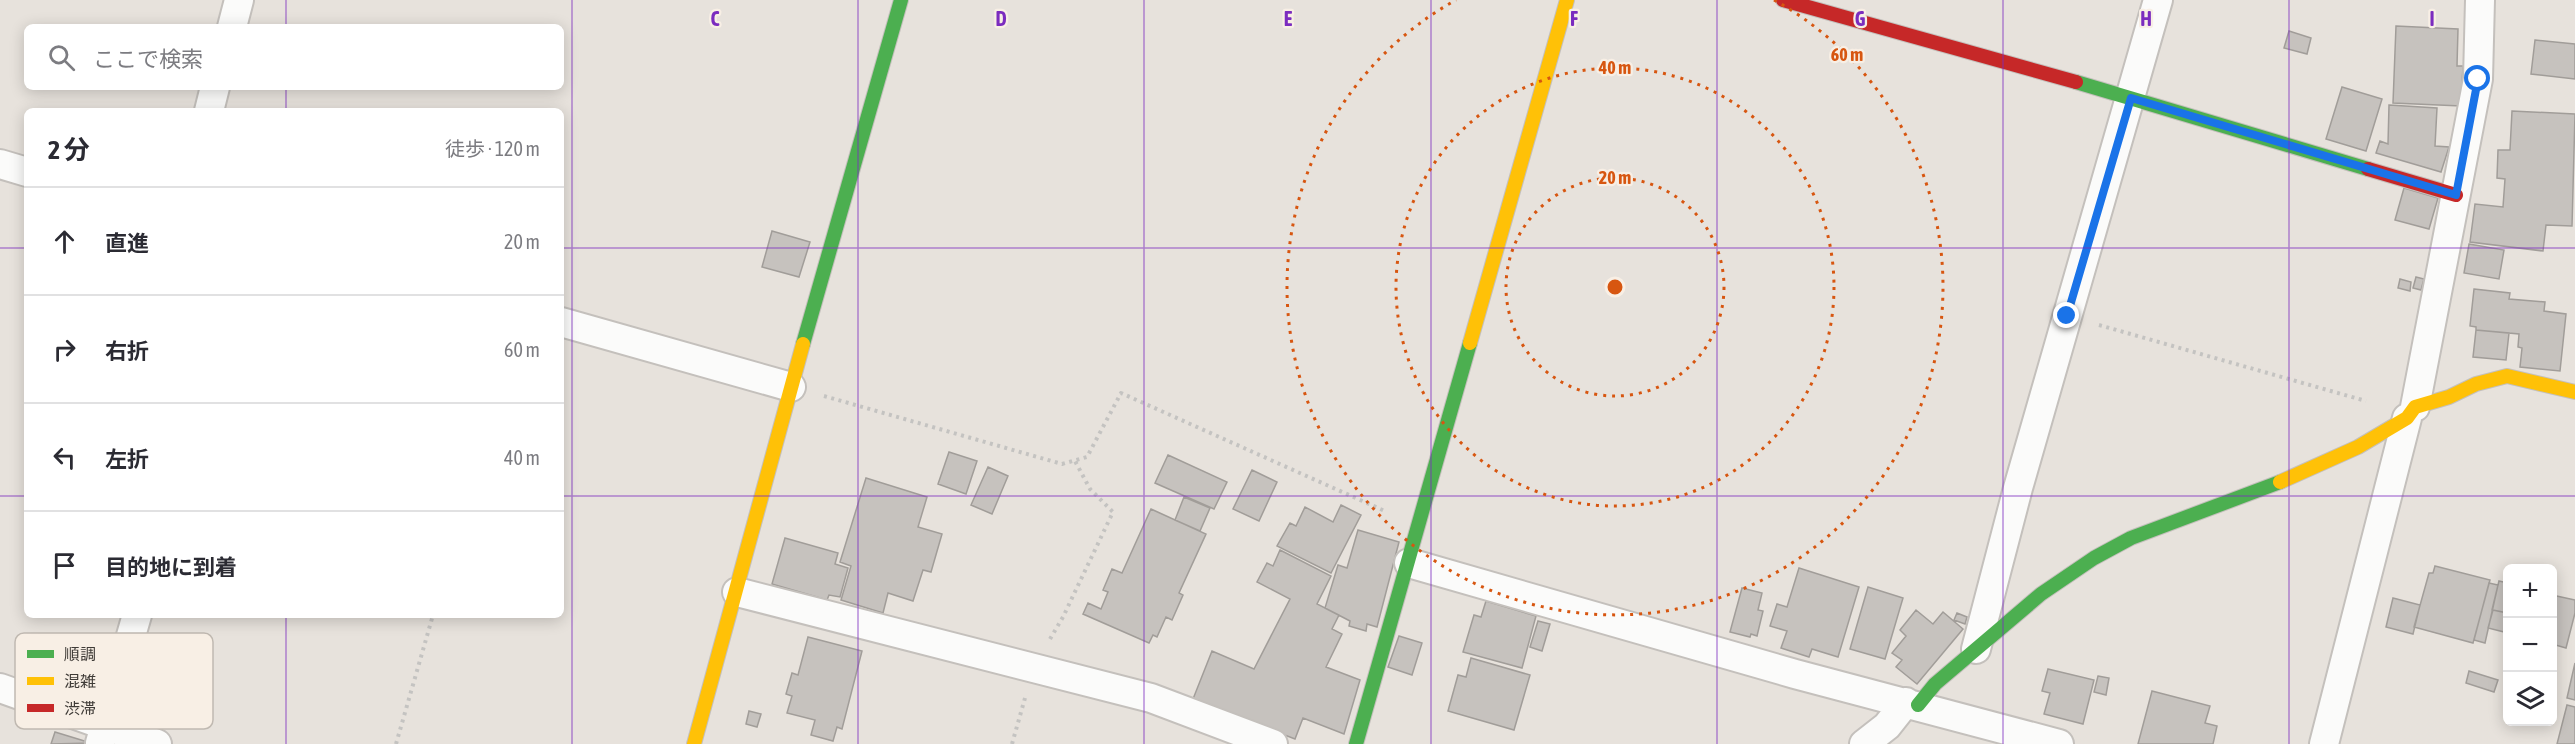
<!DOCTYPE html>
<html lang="ja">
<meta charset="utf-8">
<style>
body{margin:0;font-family:"Asap Condensed","Noto Sans JP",sans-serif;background:#f2f2f3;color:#2b2b33}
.controls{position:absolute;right:18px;bottom:18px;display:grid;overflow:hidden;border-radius:9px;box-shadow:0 3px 15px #0003}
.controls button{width:54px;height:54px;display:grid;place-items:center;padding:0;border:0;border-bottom:2px solid #e1e1e2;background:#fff;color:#2b2b33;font:30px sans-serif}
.stop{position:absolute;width:18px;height:18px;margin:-14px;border:4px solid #1a73e8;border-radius:50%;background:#fff}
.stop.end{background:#1a73e8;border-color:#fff;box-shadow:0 2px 6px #0008}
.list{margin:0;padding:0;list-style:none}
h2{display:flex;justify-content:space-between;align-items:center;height:78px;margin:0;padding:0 24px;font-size:26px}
h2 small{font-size:20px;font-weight:400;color:#7c7c81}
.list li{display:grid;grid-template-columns:39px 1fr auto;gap:18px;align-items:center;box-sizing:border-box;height:108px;padding:0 24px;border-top:2px solid #e1e1e2}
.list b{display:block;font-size:22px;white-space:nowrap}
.list em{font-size:20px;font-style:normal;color:#7c7c81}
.icon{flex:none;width:33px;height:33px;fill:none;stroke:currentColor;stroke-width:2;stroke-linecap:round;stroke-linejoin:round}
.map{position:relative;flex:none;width:2575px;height:744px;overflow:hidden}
.search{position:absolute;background:#fff;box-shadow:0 3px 15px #0003;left:24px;top:24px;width:540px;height:66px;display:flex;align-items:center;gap:15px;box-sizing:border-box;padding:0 21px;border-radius:9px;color:#7c7c81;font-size:22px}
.panel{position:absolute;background:#fff;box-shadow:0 3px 15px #0003;left:24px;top:108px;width:540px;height:510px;border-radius:9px}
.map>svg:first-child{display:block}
.building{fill:#c6c2be;stroke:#a19d99;stroke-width:1.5}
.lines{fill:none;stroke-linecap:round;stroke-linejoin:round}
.street-casing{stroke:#c4c0bc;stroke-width:32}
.fast-casing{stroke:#c4c0bc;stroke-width:16}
.slow-casing{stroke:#c4c0bc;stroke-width:16}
.jam-casing{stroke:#c4c0bc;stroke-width:16}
.path{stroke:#c4c3c1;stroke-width:4;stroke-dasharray:3 4.5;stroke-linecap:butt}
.street{stroke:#fbfbfa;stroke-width:28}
.fast{stroke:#4caf50;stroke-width:14}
.slow{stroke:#ffc107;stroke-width:14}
.jam{stroke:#c62828;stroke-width:14}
.route{stroke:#1a73e8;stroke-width:8}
.grid{fill:none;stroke:#7b2cbf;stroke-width:1.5;stroke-opacity:0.55}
.ring{fill:none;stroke:#d75610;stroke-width:3;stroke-dasharray:3 6}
.key{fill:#f8efe5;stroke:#c0b9b1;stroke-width:1.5}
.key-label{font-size:16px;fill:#3f3b37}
.grid-label{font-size:20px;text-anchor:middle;font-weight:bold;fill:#7b2cbf;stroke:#f8efe5;stroke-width:4.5;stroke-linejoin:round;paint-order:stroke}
.centre{fill:#d75610;stroke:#f8efe5;stroke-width:3}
.ring-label{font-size:18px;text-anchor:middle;font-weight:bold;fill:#d75610;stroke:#f8efe5;stroke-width:4.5;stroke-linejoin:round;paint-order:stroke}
</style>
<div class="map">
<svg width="2575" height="744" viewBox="0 0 2575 744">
<rect width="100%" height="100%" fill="#e7e2dc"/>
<!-- building -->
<path class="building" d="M2396,26L2458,29L2457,66H2463L2461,106L2393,103Z
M2289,31L2311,38L2307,54L2284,48Z
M2535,40L2575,44V79L2531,74Z
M2342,87L2382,99L2366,151L2326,139Z
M2389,105L2437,108L2435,146L2449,147L2441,172L2376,153L2380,141L2388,144Z
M2512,111L2575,114L2572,226L2546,225L2543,251L2470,242L2475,204L2503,207L2505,179L2497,178L2498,150H2510Z
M2404,188L2438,198L2429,229L2395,220Z
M772,231L810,242L799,277L762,267Z
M2469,244L2504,250L2499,279L2464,273Z
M2416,277L2424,279L2421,290L2413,288Z
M2400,279L2411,282L2410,291L2398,288Z
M2474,289L2510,293L2509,299L2545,302L2544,311L2566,314L2560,371L2520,367L2522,348L2518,347L2519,334L2476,330V327L2470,326Z
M2476,330L2509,333L2506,360L2473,357Z
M949,452L977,461L966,494L938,484Z
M1168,455L1227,482L1214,509L1155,483Z
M988,467L1008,476L992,514L971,505Z
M1252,470L1277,482L1259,521L1233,509Z
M866,478L927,497L918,527L942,534L931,572L923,570L913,601L888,593L883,613L841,600L851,566L840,562Z
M1184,497L1210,508L1200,531L1175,520Z
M1341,505L1361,515L1331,573L1277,546L1290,523L1296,526L1305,507L1333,522Z
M1151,509L1206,534L1179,593L1183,595L1172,620L1166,617L1157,637L1153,635L1149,643L1083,614L1088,603L1101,609L1108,592L1103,590L1112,569L1122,573Z
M1358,530L1399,542L1377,627L1367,624L1366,631L1349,626L1350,621L1325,608L1338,565L1347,568Z
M785,538L838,553L835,564L848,568L840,597L829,595L827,600L772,584Z
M1280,550L1331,576L1317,604L1339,615L1332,629L1342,634L1326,667L1360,680L1344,734L1303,718L1295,739L1193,699L1212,651L1254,669L1290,599L1257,582L1267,563L1273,566Z
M2435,566L2490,580L2473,643L2414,627L2429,573H2433Z
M1799,568L1859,587L1838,657L1812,649L1809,657L1781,648L1787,631L1770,626L1777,604L1787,607Z
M2499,581L2508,583V613L2492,610Z
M2489,583L2498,585L2485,643L2474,640Z
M1868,587L1903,598L1885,659L1850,649Z
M1742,588L1762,593L1758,610L1763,611L1757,636L1751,634L1750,637L1730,632Z
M2552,595L2575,600V613L2566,648L2552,644Z
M2393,598L2420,605L2413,634L2386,627Z
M1486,601L1536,616L1522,668L1463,652L1474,615L1481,617Z
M1916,610L1933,624L1943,612L1963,629L1917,684L1896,667L1902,660L1892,653L1906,636L1900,630Z
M2493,610L2508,613V633L2488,628Z
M1957,613L1967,617L1965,624L1954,620Z
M1538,621L1550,624L1542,651L1530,647Z
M1399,636L1422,643L1412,675L1388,667Z
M808,637L862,651L842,729L837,727L833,741L811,735L815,720L787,713L792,696L786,694L792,673L798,675Z
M1471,658L1530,675L1514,730L1448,711L1458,675L1466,677Z
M2575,663V700L2567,698Z
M2048,669L2094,680L2083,724L2044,714L2050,693L2042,691Z
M2469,671L2498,680L2494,692L2466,683Z
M2098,676L2109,678L2106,695L2094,692Z
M2152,691L2210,706L2205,723L2217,726L2213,744H2138Z
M2567,705L2575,707V744H2557Z
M749,711L761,714L757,727L746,724Z
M55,732L91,743L51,744Z"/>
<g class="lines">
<!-- street casing -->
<g class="street-casing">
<path id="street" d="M232,27L239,0
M209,111L215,87
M0,164L27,172
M561,322L791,387
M2415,407L2478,79L2480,0
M1409,563L1795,674L2059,744
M737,592L1151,698L1273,744
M1976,649L2018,488L2158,0
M0,688L157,744
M100,743L137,615
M1864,744L1887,726L1906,702
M2324,744L2407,418"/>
</g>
<!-- fast casing -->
<g class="fast-casing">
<path id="fast" d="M2076,82L2368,169
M803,344L901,0
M1918,705L1935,684L2041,594L2094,558L2131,538L2280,482
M1356,744L1470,343"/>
</g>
<!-- slow casing -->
<g class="slow-casing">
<path id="slow" d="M1470,343L1567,0
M2280,482L2358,447L2407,418L2415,407L2449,397L2476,384L2507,376L2575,392
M694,744L803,344"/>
</g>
<!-- jam casing -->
<g class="jam-casing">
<path id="jam" d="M1783,0L2076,82
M2368,169L2456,195"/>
</g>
<!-- path -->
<path class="path" d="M2099,325L2366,401
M824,396L1062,464L1087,457L1121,393L1387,512
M1050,639L1063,617L1113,512L1090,489L1075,461
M396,744L433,615
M1012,744L1025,698"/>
<!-- street -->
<use href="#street" class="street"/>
<!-- fast -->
<use href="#fast" class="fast"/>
<!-- slow -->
<use href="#slow" class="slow"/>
<!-- jam -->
<use href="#jam" class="jam"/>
</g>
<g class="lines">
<!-- route -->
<path class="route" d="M2067,316L2131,98L2456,195L2478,79"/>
</g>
<!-- grid -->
<path class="grid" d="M286,0V27M572,0V744M858,0V744M1144,0V744M1431,0V744M1717,0V744M2003,0V744M2289,0V744M286,87V111M0,248H27M561,248H2575M0,496H27M561,496H2575M286,615V744"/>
<!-- distance rings -->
<g class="ring">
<circle cx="1615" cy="287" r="109"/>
<circle cx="1615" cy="287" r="219"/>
<path d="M1774 0A328 328 0 1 1 1456 0"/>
</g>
<!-- legend -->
<rect x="15" y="633" width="198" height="96" rx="9" class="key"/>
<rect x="27" y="650" width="27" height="8" fill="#4caf50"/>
<rect x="27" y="677" width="27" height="8" fill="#ffc107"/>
<rect x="27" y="704" width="27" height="8" fill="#c62828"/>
<g class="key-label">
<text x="64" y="660">順調</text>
<text x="64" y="687">混雑</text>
<text x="64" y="714">渋滞</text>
</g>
<g class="grid-label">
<text x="715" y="26">C</text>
<text x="1001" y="26">D</text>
<text x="1288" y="26">E</text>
<text x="1574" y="26">F</text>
<text x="1860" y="26">G</text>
<text x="2146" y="26">H</text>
<text x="2432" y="26">I</text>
</g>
<circle cx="1615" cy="287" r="9" class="centre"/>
<g class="ring-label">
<text x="1847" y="61">60 m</text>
<text x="1615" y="74">40 m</text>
<text x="1615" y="184">20 m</text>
</g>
</svg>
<div class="controls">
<button>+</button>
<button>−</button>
<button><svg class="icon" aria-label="layers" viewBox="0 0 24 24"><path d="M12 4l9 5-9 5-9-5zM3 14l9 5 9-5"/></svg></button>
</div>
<div class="stop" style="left:2478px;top:79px"></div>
<div class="stop end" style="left:2067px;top:316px"></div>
<div class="search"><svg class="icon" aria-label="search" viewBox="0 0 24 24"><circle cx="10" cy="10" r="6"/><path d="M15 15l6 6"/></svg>ここで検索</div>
<section class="panel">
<h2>2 分<small>徒歩 · 120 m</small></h2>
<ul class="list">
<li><svg class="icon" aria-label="ahead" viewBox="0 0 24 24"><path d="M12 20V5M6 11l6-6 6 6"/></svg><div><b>直進</b></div><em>20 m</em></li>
<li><svg class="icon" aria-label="right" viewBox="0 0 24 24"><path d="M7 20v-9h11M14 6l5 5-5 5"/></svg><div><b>右折</b></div><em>60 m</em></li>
<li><svg class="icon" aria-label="left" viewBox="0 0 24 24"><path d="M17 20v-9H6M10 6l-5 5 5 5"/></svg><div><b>左折</b></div><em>40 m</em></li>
<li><svg class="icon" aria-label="arrive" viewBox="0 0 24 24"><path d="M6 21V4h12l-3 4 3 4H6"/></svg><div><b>目的地に到着</b></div></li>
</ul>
</section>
</div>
